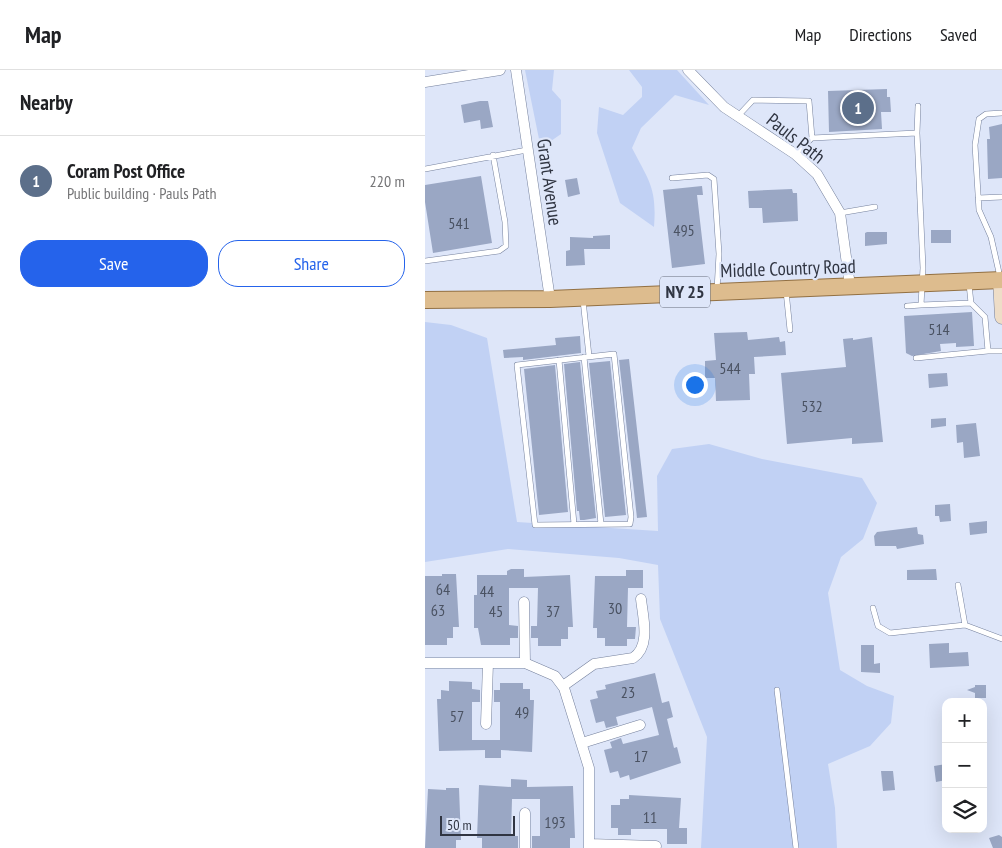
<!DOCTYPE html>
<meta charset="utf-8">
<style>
body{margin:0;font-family:"PT Sans Narrow",sans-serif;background:#f6f6f6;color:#202124}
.controls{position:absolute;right:15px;bottom:15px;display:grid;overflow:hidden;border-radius:10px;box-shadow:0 5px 20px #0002}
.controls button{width:45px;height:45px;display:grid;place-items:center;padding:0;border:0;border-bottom:1px solid #e0e0e0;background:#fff;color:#202124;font:25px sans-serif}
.scale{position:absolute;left:15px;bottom:12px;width:75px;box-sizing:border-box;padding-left:5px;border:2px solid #303542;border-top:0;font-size:14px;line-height:18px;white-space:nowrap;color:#303542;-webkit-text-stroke:4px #dee6f9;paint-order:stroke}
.you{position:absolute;left:269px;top:314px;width:18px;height:18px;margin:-12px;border:4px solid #fff;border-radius:50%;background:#1a73e8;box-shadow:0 0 0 8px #1a73e833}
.badge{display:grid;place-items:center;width:32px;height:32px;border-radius:50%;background:#2563eb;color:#fff;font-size:16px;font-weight:700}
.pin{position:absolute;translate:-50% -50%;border:2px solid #fff;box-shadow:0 1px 5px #0006}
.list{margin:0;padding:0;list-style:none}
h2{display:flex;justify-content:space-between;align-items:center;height:65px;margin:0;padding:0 20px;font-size:21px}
h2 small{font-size:16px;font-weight:400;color:#757577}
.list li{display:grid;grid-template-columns:32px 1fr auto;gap:15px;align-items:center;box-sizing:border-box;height:90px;padding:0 20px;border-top:1px solid #e0e0e0}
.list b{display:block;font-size:19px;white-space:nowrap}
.list p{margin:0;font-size:16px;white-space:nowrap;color:#757577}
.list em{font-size:16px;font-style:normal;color:#757577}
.actions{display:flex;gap:10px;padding:15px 20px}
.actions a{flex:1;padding:11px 0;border:1px solid #2563eb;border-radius:20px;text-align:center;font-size:18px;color:#2563eb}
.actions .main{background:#2563eb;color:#fff}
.icon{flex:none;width:28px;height:28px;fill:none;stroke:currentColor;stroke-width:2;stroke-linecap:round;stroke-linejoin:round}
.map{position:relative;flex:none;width:577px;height:778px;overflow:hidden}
header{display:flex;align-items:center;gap:30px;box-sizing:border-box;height:70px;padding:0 25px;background:#fff;border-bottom:1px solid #e0e0e0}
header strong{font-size:24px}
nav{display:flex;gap:28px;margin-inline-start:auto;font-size:18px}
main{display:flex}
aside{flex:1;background:#fff}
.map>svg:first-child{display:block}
.green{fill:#c1d1f4}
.building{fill:#9aa7c4}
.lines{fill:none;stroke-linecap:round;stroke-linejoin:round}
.lane-casing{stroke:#75819d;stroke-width:6}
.street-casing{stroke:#75819d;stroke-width:11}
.secondary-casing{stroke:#75819d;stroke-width:15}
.primary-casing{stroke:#927043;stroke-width:18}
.lane{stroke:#fff;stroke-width:5}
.street{stroke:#fff;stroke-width:10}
.secondary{stroke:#eeddc7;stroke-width:14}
.primary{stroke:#ddbc8e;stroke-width:16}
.labels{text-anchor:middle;stroke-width:4.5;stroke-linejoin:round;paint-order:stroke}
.number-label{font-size:16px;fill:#4a5262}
.shield{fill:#dee6f9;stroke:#646a79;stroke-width:1}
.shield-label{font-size:18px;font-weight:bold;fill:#303542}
.street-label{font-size:19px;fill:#303542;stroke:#dee6f9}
</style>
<header>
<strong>Map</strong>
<nav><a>Map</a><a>Directions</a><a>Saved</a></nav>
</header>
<main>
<aside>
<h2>Nearby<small></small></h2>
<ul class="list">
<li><span class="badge" style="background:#5c6f8a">1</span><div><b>Coram Post Office</b><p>Public building · Pauls Path</p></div><em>220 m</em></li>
</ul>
<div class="actions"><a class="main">Save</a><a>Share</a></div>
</aside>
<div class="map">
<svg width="577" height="778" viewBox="0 0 577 778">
<rect width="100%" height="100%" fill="#dee6f9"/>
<!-- green -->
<path class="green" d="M100,0H129L127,20L136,30V64L126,71L114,69Z
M204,0H252L284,35L250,25L216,58L207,78C224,111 232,118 229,157L195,133L172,63L174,37L198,45L217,27V17Z
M0,252L26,255L62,268L92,452L233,461L232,406L247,379L284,374L337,389L437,408L452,433L438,469L416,487L403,523L415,600L442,616L469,626L466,653L445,676L403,694L410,738L412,778H276L282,667L235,549L233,495L194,488L83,479L0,492Z"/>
<!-- building -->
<path class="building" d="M462,19V27H465L466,42H456L457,59L404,62L403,21Z
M55,31H63L68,57L56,59L55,50L39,53L36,35Z
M577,54V108L563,109L562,69H565L564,57Z
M56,106L67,173L8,183L0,132V115Z
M152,108L155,124L143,127L140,110Z
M277,116L278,125H272L280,194L247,198L238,120Z
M367,119L368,123H372L373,151L338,153L337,138H324L323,121Z
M506,160H526V173H506Z
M442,162H462V174L440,176V163Z
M185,165V179H159L160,195L141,196V181L145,180V167L168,168V166Z
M547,242L549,276L531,277V273L515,274L516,281L487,286L481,283L479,246Z
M322,262L323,270L354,267L355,272L360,271L361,285L329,287L330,304H324L325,330L291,331L290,308H280V291L291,290L289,263Z
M155,266L156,283L98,290V287L79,288L78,280L131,275L130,268Z
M447,267L458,372L427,374V368L362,374L356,303L421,297L418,269L428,268V270Z
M204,289L222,447L212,448L194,290Z
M185,291L201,445L180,447L164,293Z
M155,292L171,448L159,450H155L154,441H152L139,294Z
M130,295L143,442L114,445L99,299Z
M522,303L523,316L504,318L503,304Z
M521,348V356L506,358V349Z
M551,353L555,386L539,388L538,372L532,373L531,355Z
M525,434L526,451L515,452L514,446H510V435Z
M562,451V463L545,465L544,453Z
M492,457L493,464L498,465L499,474L472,479L471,476H450L449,466L452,462Z
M86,499H99V507L145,505L148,557H143V569H136V576H113V568H106V556H112L113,518H84V555L93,556V568H85V575H56L53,558H49V525H52V505H82V501Z
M511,499L512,510H482V500Z
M201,500H218V518H203L202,557H211L210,569H202V576H180V568H172V558H168L170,506H201Z
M17,504H31L34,557H28V568H22V575H0V506H17Z
M524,573V583L543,582L544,596L505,598L504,574Z
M436,575H449V594L455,593V603L436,602Z
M230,603L237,633L244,631L248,647L242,649L249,678L252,677L256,693L205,710L204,705L195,708L193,701L185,703L179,680L187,678L185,672L196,668L198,674L234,665L227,637L191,647L193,655L181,658L179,651L171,653L165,630L173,628L171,621L181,619L180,615Z
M24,611L47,612V619L55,620V632H47V670H75V632H69V620H75V613H98V619H105V630H109L107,682L76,680V688H60V680L14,681L12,629H16V620L24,621Z
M550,615H561V628H550V623L542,620L550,617Z
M521,694V710L511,712L509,696Z
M456,701H468L470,720L458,721Z
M86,709L102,710V717L148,716L150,768H145V778H107V766H115V729H87L86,766H93V778H57V768H52L54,715L86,717Z
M21,718H34L36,770H31V778H0L3,719L21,720Z
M204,725L256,728L254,758H262V774H242V759H206V765H193V758H186V735H195V729H204Z
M574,765L577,767V778H568L564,768Z"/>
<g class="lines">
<!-- lane casing -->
<g class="lane-casing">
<path id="lane" d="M493,36L492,63L498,198L496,235L546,233L560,247L563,281H577
M313,46L328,30L384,31L387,68
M370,84L387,68L492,63
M0,99L102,80
M247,108L283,105L289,109L294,184L292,220
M553,128L577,127
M415,143L450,137
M0,191L74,181L81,176L80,152L68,85
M575,207L566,167L554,140L550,75L554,49L561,44L577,43
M544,214L546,233
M361,221L365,260
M158,230L164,286
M482,236L496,235
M189,284L206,447L205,454L110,455L92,295Z
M159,287L176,454
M491,288L563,281
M134,290L149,454
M533,515L540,555
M448,538L453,556L465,563L540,555L577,569
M352,620L371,778"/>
</g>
<!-- street casing -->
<g class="street-casing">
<path id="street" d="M91,0L125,229
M263,0L299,37L370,84L392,104L415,143L425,216
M0,12L75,0
M99,532L100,593
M0,593H100L130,606L139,618L164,698V778
M138,616L169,594L208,588C226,576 218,548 216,529
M61,654L63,593
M157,673L215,655
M164,774L231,776
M100,778V743"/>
</g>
<!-- secondary casing -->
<g class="secondary-casing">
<path id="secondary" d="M575,210L577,247"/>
</g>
<!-- primary casing -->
<g class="primary-casing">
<path id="primary" d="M0,230L125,229L577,210"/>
</g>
<!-- lane -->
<use href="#lane" class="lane"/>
<!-- street -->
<use href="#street" class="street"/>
<!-- secondary -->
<use href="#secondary" class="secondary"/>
<!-- primary -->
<use href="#primary" class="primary"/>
</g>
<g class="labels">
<!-- number labels -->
<g class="number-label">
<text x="34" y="159">541</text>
<text x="259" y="166">495</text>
<text x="514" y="265">514</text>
<text x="305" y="304">544</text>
<text x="387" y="342">532</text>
<text x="18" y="525">64</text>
<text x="62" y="527">44</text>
<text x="190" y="544">30</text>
<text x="13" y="546">63</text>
<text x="71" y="547">45</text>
<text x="128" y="547">37</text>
<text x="203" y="628">23</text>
<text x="97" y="648">49</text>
<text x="32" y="652">57</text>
<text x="216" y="692">17</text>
<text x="225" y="753">11</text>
<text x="130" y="758">193</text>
</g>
<!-- shield labels -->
<rect class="shield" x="235" y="206.5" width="50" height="31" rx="4"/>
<g class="shield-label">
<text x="260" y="228">NY 25</text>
</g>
<!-- street labels -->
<g class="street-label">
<text transform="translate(371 68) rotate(38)" y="7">Pauls Path</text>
<text transform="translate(125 112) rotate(82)" y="7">Grant Avenue</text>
<text transform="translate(363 198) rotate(-2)" y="7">Middle Country Road</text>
</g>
</g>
</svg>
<div class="controls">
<button>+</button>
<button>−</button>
<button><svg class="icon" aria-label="layers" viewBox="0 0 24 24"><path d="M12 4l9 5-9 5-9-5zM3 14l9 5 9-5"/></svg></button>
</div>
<div class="scale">50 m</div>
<div class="you"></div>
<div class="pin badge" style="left:433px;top:38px;background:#5c6f8a">1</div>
</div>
</main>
